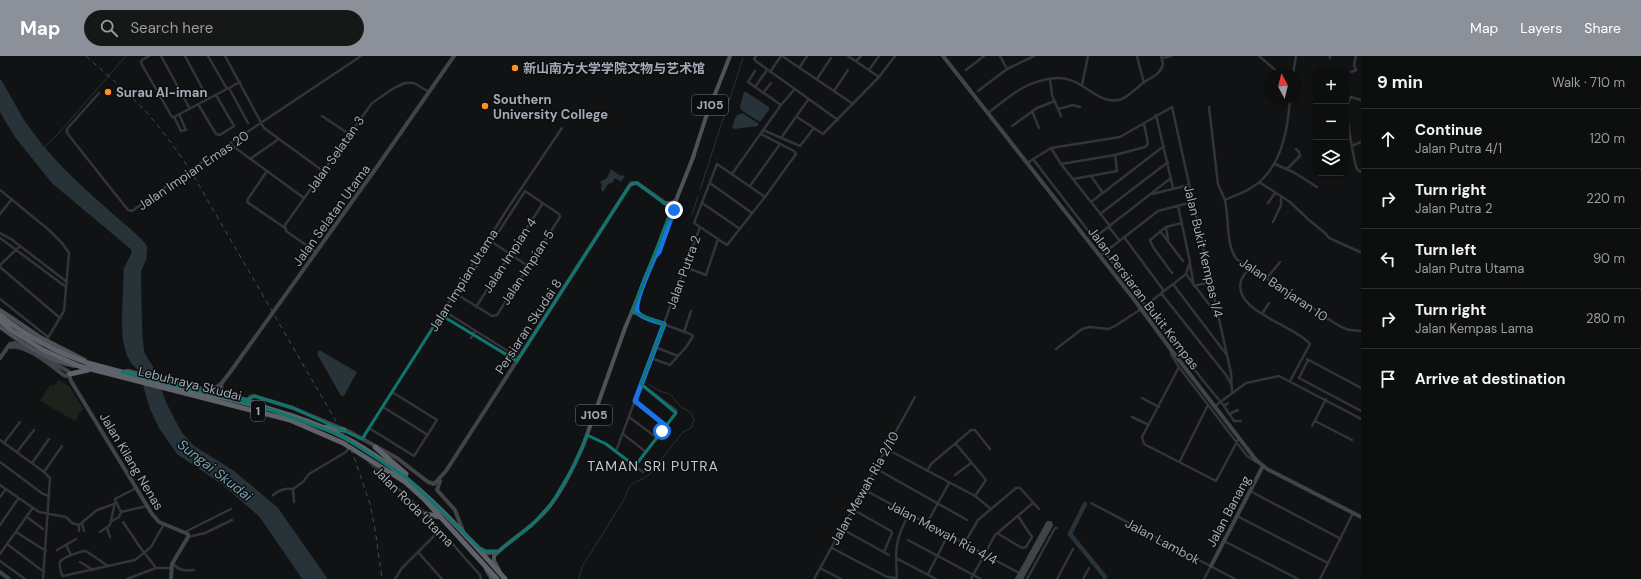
<!DOCTYPE html>
<meta charset="utf-8">
<style>
body{margin:0;font-family:"DM Sans","Noto Sans SC",sans-serif;background:#161717;color:#f1f3f6}
.controls{position:absolute;right:12px;top:12px;display:grid;overflow:hidden;border-radius:8px;box-shadow:0 1px 3px #0004}
.controls button{width:36px;height:36px;display:grid;place-items:center;padding:0;border:0;border-bottom:1px solid #2d2e2e;background:#0d0e0e;color:#f1f3f6;font:20px sans-serif}
.compass{position:absolute;left:1265px;top:12px;width:36px;height:36px;border-radius:50%;background:#0d0e0e;box-shadow:0 1px 3px #0004;rotate:353deg}
.stop{position:absolute;width:12px;height:12px;margin:-9px;border:3px solid #1a73e8;border-radius:50%;background:#fff}
.stop.end{background:#1a73e8;border-color:#fff;box-shadow:0 1px 4px #0008}
.list{margin:0;padding:0;list-style:none}
h2{display:flex;justify-content:space-between;align-items:center;height:52px;margin:0;padding:0 16px;font-size:17px}
h2 small{font-size:13px;font-weight:400;color:#9a9c9e}
.list li{display:grid;grid-template-columns:26px 1fr auto;gap:12px;align-items:center;box-sizing:border-box;height:60px;padding:0 16px;border-top:1px solid #2d2e2e}
.list b{display:block;font-size:15px;white-space:nowrap}
.list p{margin:0;font-size:13px;white-space:nowrap;color:#9a9c9e}
.list em{font-size:13px;font-style:normal;color:#9a9c9e}
.icon{flex:none;width:22px;height:22px;fill:none;stroke:currentColor;stroke-width:2;stroke-linecap:round;stroke-linejoin:round}
.map{position:relative;flex:none;width:1361px;height:523px;overflow:hidden}
header{display:flex;align-items:center;gap:24px;box-sizing:border-box;height:56px;padding:0 20px;background:#8c9099;color:#fff}
header strong{font-size:19px}
nav{display:flex;gap:22px;margin-inline-start:auto;font-size:14px}
.search{width:280px;height:36px;background:#161717;display:flex;align-items:center;gap:10px;box-sizing:border-box;padding:0 14px;border-radius:22px;color:#9a9c9e;font-size:15px}
main{display:flex}
aside{flex:1;background:#0d0e0e}
.map>svg:first-child{display:block}
.green{fill:#1b231b}
.water{fill:#273338}
.lines{fill:none;stroke-linecap:round;stroke-linejoin:round}
.stream{stroke:#273338;stroke-width:1}
.river{stroke:#273338;stroke-width:4.5}
.street{stroke:#323439;stroke-width:2.5}
.secondary{stroke:#404349;stroke-width:4}
.primary{stroke:#4e5258;stroke-width:4}
.highway{stroke:#5e636a;stroke-width:5}
.rail{stroke:#45484e;stroke-width:1;stroke-dasharray:5 4;stroke-linecap:butt}
.route{stroke:#1a73e8;stroke-width:5}
.marked{fill:none;stroke:#0f766e;stroke-width:3;stroke-linejoin:round}
.poi-dot{fill:#ff921e;stroke:#0c0d0e;stroke-width:1.5}
.labels{text-anchor:middle;stroke-width:3;stroke-linejoin:round;paint-order:stroke}
.shield{fill:#0c0d0e;stroke:#757b83;stroke-width:1}
.shield-label{font-size:12px;font-weight:bold;fill:#a2aab5}
.poi-label{font-size:13px;font-weight:bold;fill:#a2aab5;stroke:#0c0d0e;text-anchor:start}
.street-label{font-size:13px;fill:#a2aab5;stroke:#0c0d0e}
.neighbourhood-label{font-size:14px;letter-spacing:1px;fill:#c3c9d1;stroke:#0c0d0e}
.water-label{font-size:14px;font-style:italic;fill:#75a0b4;stroke:#0c0d0e}
</style>
<header>
<strong>Map</strong>
<div class="search"><svg class="icon" aria-label="search" viewBox="0 0 24 24"><circle cx="10" cy="10" r="6"/><path d="M15 15l6 6"/></svg>Search here</div>
<nav><a>Map</a><a>Layers</a><a>Share</a></nav>
</header>
<main>
<div class="map">
<svg width="1361" height="523" viewBox="0 0 1361 523">
<rect width="100%" height="100%" fill="#111213"/>
<!-- green -->
<path class="green" d="M59,324L69,330L83,352L75,365L40,345L50,329L53,330Z"/>
<!-- water -->
<path class="water" d="M0,26C18,58 37,90 63,117C80,134 99,151 118,166C128,174 137,180 145,191L144,203L139,214V233L140,279L142,297L151,312L164,347L173,365L181,379L193,392L233,417L276,453L325,523H305L261,459L224,427L179,397L161,371L152,352L141,314L134,307L129,299L125,284L124,265L126,213L134,197L133,192L54,126L17,80L0,52Z
M744,36H746L769,51V54L760,66L741,54L740,51Z
M742,57L758,67V70L734,73L732,71L736,60Z
M611,113L619,119L625,120L621,126L615,122L612,127L608,128L603,136L601,134L602,129L600,126L607,122Z
M319,294L357,316L344,340H341L317,298Z"/>
<g class="lines">
<!-- stream -->
<path class="stream" d="M727,51L743,2
M42,93L57,79L126,0
M700,134L725,57
M692,159L698,140
M579,523L582,511L625,442C631,422 634,429 649,419L683,376L691,372L694,364L691,357L680,350L670,338L662,336L649,329"/>
<!-- river -->
<path class="river" d="M0,26L22,65L42,92
M0,52L17,80L54,126L133,192L134,197L126,213L124,265L125,284L129,299L134,307L141,314L152,352L161,371L179,397L224,427L261,459L305,523
M44,94C65,119 89,140 113,161C124,171 136,179 145,191L144,203L139,214V233L140,279L142,297L151,312L164,347L173,365L181,379L193,392L233,417L276,453L325,523
M1085,448L1070,478L1105,521V523"/>
<!-- street -->
<path class="street" d="M149,0L142,4L141,7L172,61H174L240,26
M161,0L190,53
M185,0L208,43
M208,0L227,33
M225,0L264,72L323,115
M756,0L754,3L757,6L838,64
M782,0L853,48
M848,0L879,21
M1000,0L1007,13
M1137,0L1144,27
M1259,0L1280,18
M1330,0V2
M1162,2L1171,0
M856,5L861,0
M799,12L807,0
M869,14L879,0
M966,14L984,0
M755,15L748,26L781,49
M770,16L781,0
M1351,16L1356,14L1354,9L1356,0
M1293,18L1296,0
M817,23L831,2
M1050,23L1052,39L1061,60
M1082,29L1088,0
M755,31L767,14
M229,32L248,67
M834,35L848,14
M978,35L1007,13L1034,0
M99,37L67,73V77L128,154L132,155L177,123L361,0
M763,37L771,27
M1361,44L1351,41C1342,50 1353,94 1355,107L1357,113L1361,116
M198,48L216,78L220,79L234,70L216,39
M1209,51L1218,128C1220,135 1224,139 1225,145C1229,160 1226,190 1236,202C1245,213 1279,229 1293,238C1311,249 1326,264 1346,273C1351,275 1356,274 1361,275
M1058,53L1073,49L1080,51
M1032,55L1039,72
M988,57C1011,39 1027,24 1057,22C1082,20 1099,52 1122,43C1130,39 1137,32 1144,26C1152,21 1161,18 1163,8L1161,0
M1156,59L1173,132
M322,60L349,78
M174,61L181,75L186,74L179,58
M797,61L823,78L879,21L895,0
M1012,70L1037,52L1055,45
M763,74L800,90L814,72
M761,78L794,95L796,98L765,141L727,189L694,167L717,108L765,141
M781,82L808,44
M230,88L304,142
M1352,90L1361,86
M1051,92L1061,108L1110,170
M250,103L279,83
M1033,103L1201,322L1224,350L1228,347
M1027,107L1051,92L1120,81L1172,51L1231,317L1232,337
M1061,108L1115,99L1145,91L1148,88L1144,67
M1275,108L1295,117L1317,131
M1287,113L1300,100L1299,96L1296,93
M267,115L248,143L247,146L285,172
M732,118L781,49L794,34
M1091,120L1103,137
M1073,123L1117,115L1115,99
M1259,126L1290,146L1309,164L1325,177L1329,182L1360,196
M710,127L752,157
M750,130L780,88
M0,134L49,174L62,187L69,197L64,255L46,285
M525,135L559,158L560,161L497,259L492,260L458,239Z
M1152,138L1189,129
M1225,144C1233,140 1243,137 1251,132C1281,114 1288,75 1290,42
M1091,146L1164,90
M702,147L740,173
M1268,147L1275,137
M0,158L12,143
M1100,158L1168,106
M1273,166L1281,149V141
M1109,171L1119,184
M1166,171L1168,184
M1160,175L1183,205
M0,177L11,183L67,226
M1124,181L1164,235
M0,182L66,231
M1094,182L1171,122
M492,186L528,210
M316,196L286,175L285,169L372,47L394,32L405,27H414L429,36
M1100,200L1158,155L1192,146
M1190,208L1194,230L1210,226
M0,209L20,190
M0,211L60,262
M685,211L706,219L718,183
M1249,212C1247,216 1242,220 1241,225C1232,255 1296,270 1310,288L1290,325
M1172,217L1153,191L1150,184L1166,171L1182,167
M1186,218L1217,259
M1267,222L1280,206
M1173,228L1226,298
M1161,237L1226,319L1232,330
M0,243L48,281
M476,251L543,147
M444,255L519,302
M632,256L690,278L693,280L687,290L670,309L651,302
M1262,258L1269,247
M441,259L516,305
M684,276L691,255
M471,282L475,275
M655,291L678,300
M1056,293L1082,273L1089,271L1109,273L1115,270L1141,253L1186,218L1190,206L1178,150
M1170,293L1172,300L1179,311L1247,400L1256,406
M1307,303L1361,332
M1308,304L1299,322L1361,355
M1179,311L1142,381L1144,388L1216,425L1239,382
M1142,342L1159,351
M635,345L667,370
M1215,350L1246,327L1279,320L1361,363
M1224,350L1234,365H1241
M383,351L428,379
M1229,358L1238,354
M629,361L657,382
M1132,361L1149,369
M1315,365L1352,384
M1312,370L1326,343
M369,372L414,400L437,364L392,336
M623,378L646,396
M587,379L606,388L643,416
M0,384L44,416L50,422L43,523
M364,384L366,377L508,152L562,72
M4,387L20,366
M956,388L986,424L975,440
M885,392L975,440L991,453
M616,395L700,171
M17,396L34,374
M1180,405L1208,349
M0,406L43,438L49,440
M369,406L426,458L480,519L481,523
M32,407L49,383
M635,410L676,357V354L641,328
M875,412L967,464
M927,415L931,408L971,374H975L990,393
M44,416L62,390
M955,419L971,407
M0,429L39,456L66,461L72,467L79,469L97,454L114,448L116,446L115,443L136,432
M863,433L1021,518
M1250,435L1341,483
M273,439C280,434 284,432 293,433
M0,441L6,433
M116,446L121,456L147,450
M294,446L293,433L303,426L309,418L346,396L349,391
M1091,447L1235,523
M852,453L891,475L892,477L884,496
M1237,460L1328,507
M27,461L43,473
M112,465L119,461L121,456
M123,466L140,491L156,512
M82,467L84,475
M927,467L949,427
M0,469L18,443
M79,469V475
M107,472L110,481
M842,473L889,499
M16,476L46,495
M100,476L110,469L114,451V448
M185,476L231,453
M997,477L1022,492L1026,491L1032,481L1018,460
M188,481L205,477L232,464
M908,484L981,523
M1224,485L1298,523
M7,488L44,516
M964,488L978,464L1016,432H1020L1039,453
M66,489L71,499
M832,492L887,521L897,522
M57,494L76,483
M418,496L442,523
M0,498L32,453
M896,502L936,523
M0,505L25,523
M80,506L93,514
M173,508C180,515 185,515 194,514
M108,510L86,495C81,495 63,501 60,506C59,509 61,516 62,519L63,520L135,504L151,491L164,468
M820,512L841,523
M928,518L948,479
M897,522C895,494 895,483 909,458
M127,523L156,512H171
M395,523L402,512L440,474
M814,523L915,341
M971,523L995,479L1033,447
M1027,523L1055,472H1057
M1057,523L1073,493
M1083,523L1089,512
M1204,523L1211,510
M1320,523L1353,457"/>
<!-- secondary -->
<path class="secondary" d="M943,0L1133,242L1169,291L1256,404L1267,413L1361,461
M0,302L10,288L15,287L68,315L69,319L65,320C53,311 26,288 11,291
M69,319L71,325L152,458L159,466L188,478V481L172,508L171,523
M221,328L222,335L225,338
M210,335L221,328L231,315L379,108L454,0
M248,344L250,341L254,340L293,352L348,375L397,402L428,426L434,428L446,415L630,129L632,127H637L675,154
M440,425L437,434L455,454L463,475
M1211,510L1263,410
M0,516L9,523
M1017,523L1048,467H1050L1051,469L1021,523"/>
<!-- primary -->
<path class="primary" d="M693,101L706,61L730,0
M664,147H671L675,145
M656,200L659,196L673,158
M636,248V253L640,259
M0,254L40,281L85,304
M0,271C20,286 50,306 75,310
M123,316L128,315L248,344L257,348
M481,493L488,497L497,496
M486,513L492,523
M499,514L494,505V500C508,485 527,475 541,460C560,441 572,414 583,390L625,272L655,200L663,177L694,99"/>
<!-- highway -->
<path class="highway" d="M0,259C26,280 56,296 88,307C125,317 162,327 199,336C247,347 296,357 340,379C406,412 457,468 505,523
M0,265L11,274L43,294L79,310L290,364L343,387L405,426L425,444L497,523
M70,318L88,314
M326,371L344,374
M375,391L406,418
M426,458L440,461"/>
<!-- rail -->
<path class="rail" d="M86,0C107,19 130,38 149,59C165,78 180,98 193,119L344,379L354,401L370,448L375,473L382,523"/>
</g>
<g class="lines">
<!-- route -->
<path class="route" d="M662,375L666,370L635,345L664,268C656,265 643,263 638,257C632,249 651,210 655,200L659,196L674,154"/>
</g>
<!-- marked area -->
<path class="marked" d="M637,127L672,153L632,256L664,268L641,328L676,357L635,410L606,388L587,379L575,408L552,447L531,470L499,495H483L406,421L340,379L263,351L122,316L247,344L254,340L293,352L362,383L441,259L517,305L630,129Z"/>
<!-- markers -->
<g class="poi-dot">
<circle cx="515" cy="12" r="4"/>
<circle cx="108" cy="36" r="4"/>
<circle cx="485" cy="50" r="4"/>
</g>
<g class="labels">
<!-- shield labels -->
<g class="shield">
<rect x="692" y="39" width="36" height="20" rx="3"/>
<rect x="251" y="345" width="14" height="20" rx="3"/>
<rect x="576" y="349" width="36" height="20" rx="3"/>
</g>
<g class="shield-label">
<text x="710" y="53">J105</text>
<text x="258" y="359">1</text>
<text x="594" y="363">J105</text>
</g>
<!-- poi labels -->
<g class="poi-label">
<text x="523" y="17">新山南方大学学院文物与艺术馆</text>
<text x="116" y="41">Surau Al-iman</text>
<text x="493" y="48">Southern<tspan x="493" dy="15">University College</tspan></text>
</g>
<!-- street labels -->
<g class="street-label">
<text transform="translate(335 98) rotate(-55)" y="5">Jalan Selatan 3</text>
<text transform="translate(193 114) rotate(-34)" y="5">Jalan Impian Emas 20</text>
<text transform="translate(331 159) rotate(-54)" y="5">Jalan Selatan Utama</text>
<text transform="translate(1204 195) rotate(77)" y="5">Jalan Bukit Kempas 1/4</text>
<text transform="translate(509 199) rotate(-57)" y="5">Jalan Impian 4</text>
<text transform="translate(527 211) rotate(-57)" y="5">Jalan Impian 5</text>
<text transform="translate(683 216) rotate(-70)" y="5">Jalan Putra 2</text>
<text transform="translate(463 224) rotate(-58)" y="5">Jalan Impian Utama</text>
<text transform="translate(1284 233) rotate(34)" y="5">Jalan Banjaran 10</text>
<text transform="translate(1144 242) rotate(53)" y="5">Jalan Persiaran Bukit Kempas</text>
<text transform="translate(528 270) rotate(-57)" y="5">Persiaran Skudai 8</text>
<text transform="translate(190 327) rotate(14)" y="5">Lebuhraya Skudai</text>
<text transform="translate(132 405) rotate(59)" y="5">Jalan Kilang Nenas</text>
<text transform="translate(864 432) rotate(-61)" y="5">Jalan Mewah Ria 2/10</text>
<text transform="translate(414 450) rotate(45)" y="5">Jalan Roda Utama</text>
<text transform="translate(1228 455) rotate(-62)" y="5">Jalan Banang</text>
<text transform="translate(943 476) rotate(28)" y="5">Jalan Mewah Ria 4/4</text>
<text transform="translate(1163 485) rotate(28)" y="5">Jalan Lambok</text>
</g>
<!-- neighbourhood labels -->
<g class="neighbourhood-label">
<text x="653" y="415">TAMAN SRI PUTRA</text>
</g>
<!-- water labels -->
<g class="water-label">
<text transform="translate(215 414) rotate(38)" y="5">Sungai Skudai</text>
</g>
</g>
</svg>
<div class="controls">
<button>+</button>
<button>−</button>
<button><svg class="icon" aria-label="layers" viewBox="0 0 24 24"><path d="M12 4l9 5-9 5-9-5zM3 14l9 5 9-5"/></svg></button>
</div>
<svg class="compass" viewBox="-18 -18 36 36"><path d="M0-13l5 13h-10z" fill="#e53935"/><path d="M0 13l5-13h-10z" fill="#9a9c9e"/></svg>
<div class="stop" style="left:662px;top:375px"></div>
<div class="stop end" style="left:674px;top:154px"></div>
</div>
<aside>
<h2>9 min<small>Walk · 710 m</small></h2>
<ul class="list">
<li><svg class="icon" aria-label="ahead" viewBox="0 0 24 24"><path d="M12 20V5M6 11l6-6 6 6"/></svg><div><b>Continue</b><p>Jalan Putra 4/1</p></div><em>120 m</em></li>
<li><svg class="icon" aria-label="right" viewBox="0 0 24 24"><path d="M7 20v-9h11M14 6l5 5-5 5"/></svg><div><b>Turn right</b><p>Jalan Putra 2</p></div><em>220 m</em></li>
<li><svg class="icon" aria-label="left" viewBox="0 0 24 24"><path d="M17 20v-9H6M10 6l-5 5 5 5"/></svg><div><b>Turn left</b><p>Jalan Putra Utama</p></div><em>90 m</em></li>
<li><svg class="icon" aria-label="right" viewBox="0 0 24 24"><path d="M7 20v-9h11M14 6l5 5-5 5"/></svg><div><b>Turn right</b><p>Jalan Kempas Lama</p></div><em>280 m</em></li>
<li><svg class="icon" aria-label="arrive" viewBox="0 0 24 24"><path d="M6 21V4h12l-3 4 3 4H6"/></svg><div><b>Arrive at destination</b></div></li>
</ul>
</aside>
</main>
